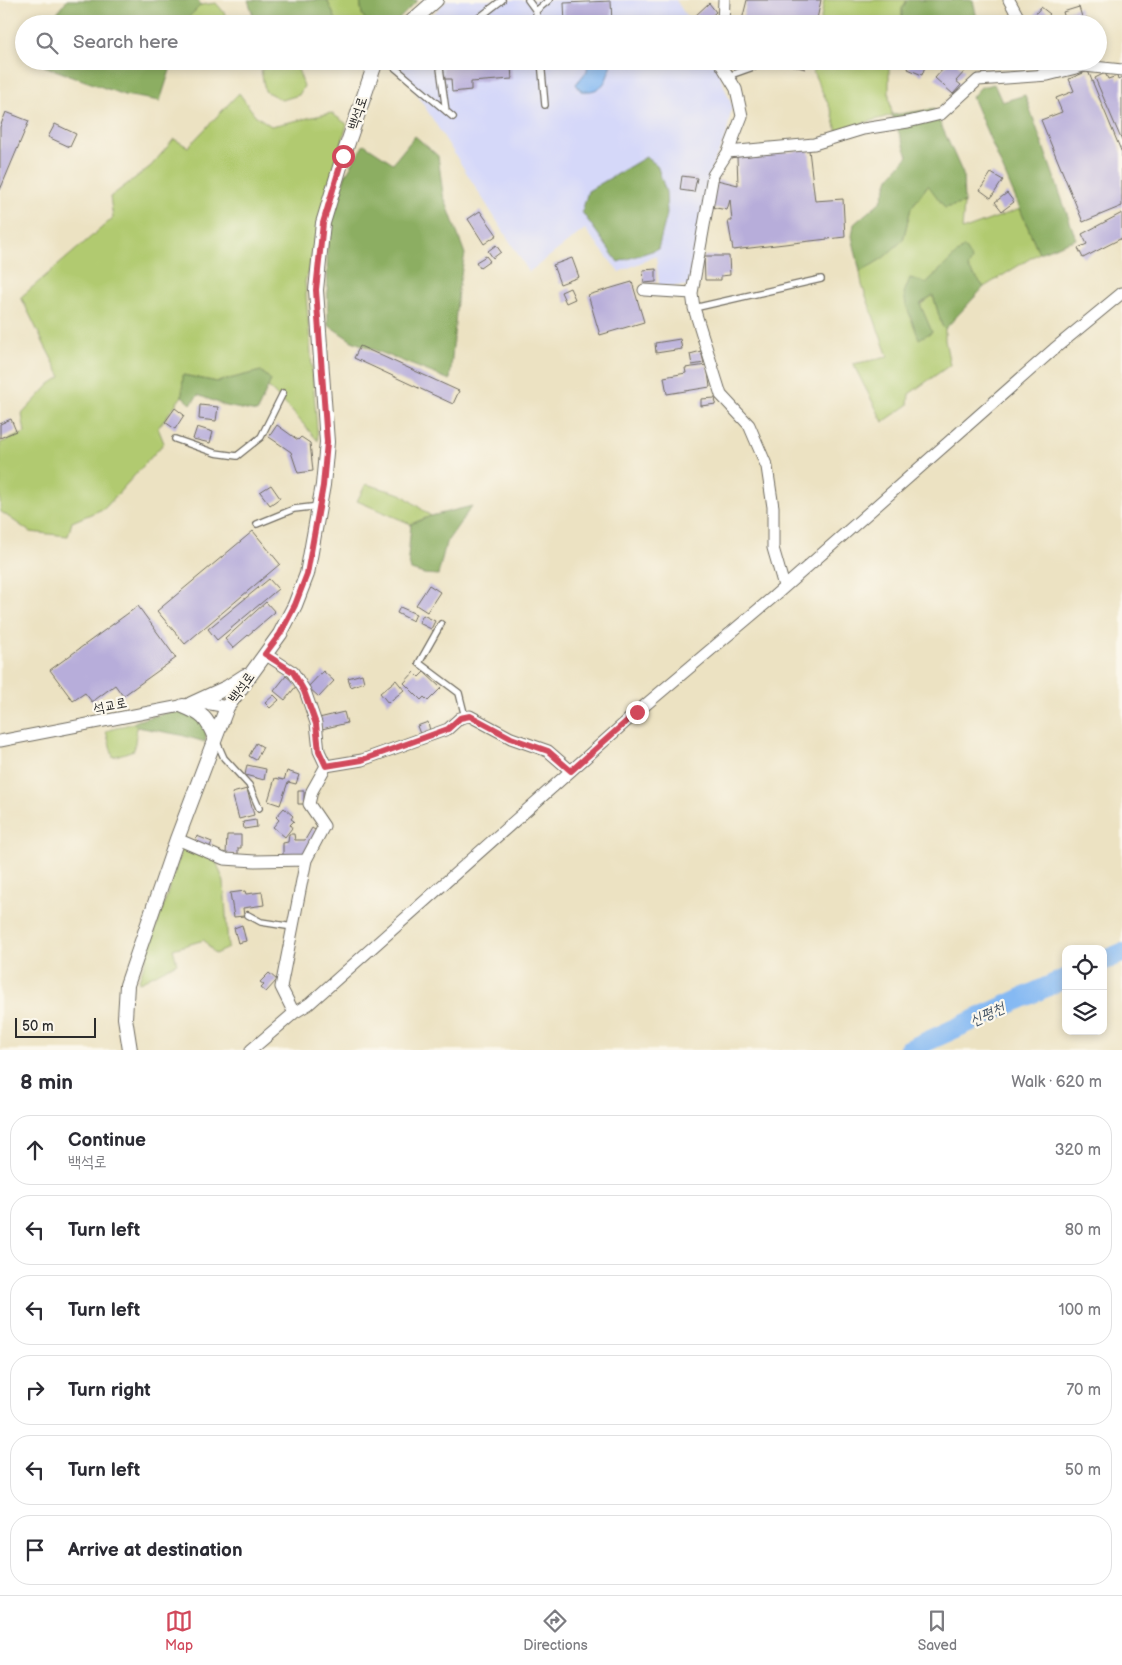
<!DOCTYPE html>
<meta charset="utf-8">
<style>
body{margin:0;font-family:"Balsamiq Sans","Poor Story",sans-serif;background:#f2f2f3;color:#2b2b33}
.controls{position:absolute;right:15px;bottom:15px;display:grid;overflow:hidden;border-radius:10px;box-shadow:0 2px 8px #0003}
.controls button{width:45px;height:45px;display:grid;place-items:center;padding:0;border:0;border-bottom:1px solid #e1e1e2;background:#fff;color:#2b2b33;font:25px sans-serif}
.scale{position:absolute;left:15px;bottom:12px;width:81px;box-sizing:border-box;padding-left:5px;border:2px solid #2b2b2b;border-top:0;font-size:14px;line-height:18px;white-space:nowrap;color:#2b2b2b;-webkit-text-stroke:4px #fbf7ec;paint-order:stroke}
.stop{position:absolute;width:15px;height:15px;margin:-11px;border:4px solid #d1495b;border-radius:50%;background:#fff}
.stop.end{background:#d1495b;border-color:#fff;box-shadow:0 1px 5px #0008}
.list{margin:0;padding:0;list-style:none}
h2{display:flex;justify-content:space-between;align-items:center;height:65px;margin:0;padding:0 20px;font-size:21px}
h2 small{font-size:16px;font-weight:400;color:#7c7c81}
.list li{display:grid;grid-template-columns:32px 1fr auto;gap:15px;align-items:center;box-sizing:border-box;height:70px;margin:0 10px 10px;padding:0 10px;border:1px solid #e1e1e2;border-radius:20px}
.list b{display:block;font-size:19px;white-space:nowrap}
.list p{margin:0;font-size:16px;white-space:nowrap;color:#7c7c81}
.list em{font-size:16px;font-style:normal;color:#7c7c81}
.icon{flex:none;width:28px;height:28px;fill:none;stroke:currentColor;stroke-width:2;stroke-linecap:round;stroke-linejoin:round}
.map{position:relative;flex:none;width:1122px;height:1050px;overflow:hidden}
.search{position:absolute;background:#fff;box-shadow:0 2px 8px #0003;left:15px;right:15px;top:15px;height:55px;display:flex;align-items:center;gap:12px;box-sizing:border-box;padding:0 18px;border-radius:28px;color:#7c7c81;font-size:19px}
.sheet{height:545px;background:#fff}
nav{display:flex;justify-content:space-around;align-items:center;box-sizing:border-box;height:70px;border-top:1px solid #e1e1e2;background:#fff;font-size:14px;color:#7c7c81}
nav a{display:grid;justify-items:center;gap:2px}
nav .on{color:#d1495b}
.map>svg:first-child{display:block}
.built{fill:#d5d8f9}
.green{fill:#b1ca6f;stroke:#6e7a4d}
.forest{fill:#8cae62;stroke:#5c6c46}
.water{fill:#85b9f3;stroke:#58728f}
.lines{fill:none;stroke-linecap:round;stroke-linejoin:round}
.river{stroke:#85b9f3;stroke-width:20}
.building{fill:#b7adda}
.service-casing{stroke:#6f6b60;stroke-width:8}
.minor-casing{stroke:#6f6b60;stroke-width:13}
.tertiary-casing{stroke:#6f6b60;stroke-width:16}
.service{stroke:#fff;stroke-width:5.5}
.minor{stroke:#fff;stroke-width:11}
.tertiary{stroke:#fff;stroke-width:14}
.route{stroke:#d1495b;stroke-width:6}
.labels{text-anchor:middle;stroke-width:4.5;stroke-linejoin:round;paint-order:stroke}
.street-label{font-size:14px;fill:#2b2b2b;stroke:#fbf7ec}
.water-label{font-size:15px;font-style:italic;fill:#465667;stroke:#fbf7ec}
</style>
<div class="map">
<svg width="1122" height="1050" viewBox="0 0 1122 1050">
<rect width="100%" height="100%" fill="#fbf7ec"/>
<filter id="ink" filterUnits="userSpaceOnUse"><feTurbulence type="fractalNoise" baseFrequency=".02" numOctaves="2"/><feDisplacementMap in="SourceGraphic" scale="10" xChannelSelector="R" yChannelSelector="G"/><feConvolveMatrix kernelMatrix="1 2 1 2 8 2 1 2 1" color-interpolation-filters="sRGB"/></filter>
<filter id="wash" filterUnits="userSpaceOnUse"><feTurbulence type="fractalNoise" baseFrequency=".0096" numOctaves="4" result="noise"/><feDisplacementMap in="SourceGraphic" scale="20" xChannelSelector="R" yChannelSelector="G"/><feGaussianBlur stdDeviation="1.12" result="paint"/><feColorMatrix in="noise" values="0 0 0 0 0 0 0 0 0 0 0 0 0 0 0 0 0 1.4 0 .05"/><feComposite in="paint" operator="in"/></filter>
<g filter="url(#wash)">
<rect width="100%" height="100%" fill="#ece2c2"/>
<!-- built -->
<path class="built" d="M447,0H676L691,24H423Z
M396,61H714L732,106L726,137L712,166L688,286H659L656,256L619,272L585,229L529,272Z"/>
<!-- green -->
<path class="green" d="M327,0H360L362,14L368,24H338Z
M824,0H907L902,9V21L896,24H820Z
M216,3C221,9 228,15 227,24H189L187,19L201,5Z
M277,61H305L292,63L298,69L304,86L299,95L282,100L265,91L261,70Z
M814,61H889V96L892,115L837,131L832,112L813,72Z
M239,93L255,115L271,126L331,113L347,124L305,282L318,441L291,410L268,387L271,380L261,371L217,382L184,375L182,396L158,428L164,443L105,508L72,522L68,536L30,532L0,511V443L25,433L22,414L50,384L61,377L44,344L21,297L113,218L110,197L151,166L174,139L188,147Z
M929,184L945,208L964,203L962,230L1020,209L1039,253L984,287L968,268L964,248L926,283L910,278L919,338L932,332L920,305L933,295L942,326L945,329V340L950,365L909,394L908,405L883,422L853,364L888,357L862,285L860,272L883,258L903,240L911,208Z
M366,484L401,494L431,516L411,524L357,501Z
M133,723L137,727L134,750L113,757L106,731Z
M182,849L216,861L224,882L228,948L215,954L204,940L173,949L177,963L138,983Z"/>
<!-- forest -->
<path class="forest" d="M67,0H198L201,5L187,19L185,24H49L50,21Z
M248,0H327L338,24H256Z
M360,0H418L394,24H368L362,14Z
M907,0H973L978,24H917L918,18L902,21V9Z
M45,61H173L160,101L124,95L44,66Z
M994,84L1002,102L1025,95L1076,239L1039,253L972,97L981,87Z
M934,109L963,174L964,203L945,208L928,185L911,208L903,240L883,258L860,272L852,236L854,224L881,201L889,178L908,156L892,115Z
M415,136L438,156L443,194L465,254L458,290L450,380L352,341L328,325L327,240L345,176L364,144L393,163Z
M646,157L657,165L666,192L667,214L658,249L618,262L582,212L588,191Z
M964,247L972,260L968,268L984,287L945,329L942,326L933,295L920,304L932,332L919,339L906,305L904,293L910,278L926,283Z
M261,371L271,380L257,412L226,406L198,395L191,404L182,396L183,375L217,382Z
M472,506L446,543L438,575L424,574L411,570L408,558L411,524L431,516Z
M182,709C198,718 210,721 205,742L181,735L137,727L133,723L139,720Z"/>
<!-- water -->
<path class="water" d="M588,61H611C608,81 603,93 581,91L576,84L587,71Z"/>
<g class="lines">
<!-- river -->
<path class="river" d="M1103,961L1122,953
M908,1050L1066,978"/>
</g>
<g id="blocks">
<!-- building -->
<path class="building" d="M747,0H821L816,24H741Z
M611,1L612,24H565L564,3Z
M709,3L716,12L703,24H700L694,17Z
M1041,7L1050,14L1041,24H1033L1030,21Z
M1079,7L1082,17L1066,22L1063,12Z
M442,61H520V66L511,67L512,79L471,82V90L452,92L451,79H444Z
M776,61H807L805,69Z
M911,61H927L922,75L908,69Z
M950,61H954L965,71L956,81L961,85L953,94L935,78Z
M1088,71L1122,153V206L1083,222L1041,120L1062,112L1056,98L1074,91L1069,79Z
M1105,73L1108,79L1117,76L1118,80L1122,78V141L1095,78Z
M6,112L29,121L0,190V127Z
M55,124L76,134L70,147L48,137Z
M809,150L815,201L843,199L845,237L733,250L728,221H732L730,200L727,210L711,207L717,180L738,185L737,157Z
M991,173L1003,180L991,198L980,190Z
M682,176L697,178L694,192L680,190Z
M1007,193L1014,202L1002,211L995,202Z
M480,211L497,235L484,244L468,219Z
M1122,213V238L1083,258L1078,248L1087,244L1082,234Z
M496,245L501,252L493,258L488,251Z
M486,256L490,261L480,268L476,262Z
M704,256H729L730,275L721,276V280H705Z
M572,258L579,277L560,284L553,265Z
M656,269V282L644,283L643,270Z
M632,282L644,322L600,335L588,295Z
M570,288L575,299L566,303L561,292Z
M680,339L682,349L656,353L655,343Z
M360,346L459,391L453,404L354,358Z
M701,351L704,363L692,365L690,354Z
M707,365L710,387L667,394L664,377L686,373L685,368Z
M715,398L716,404L701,406V399Z
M200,405L218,407L216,421L199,419Z
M175,408L184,415L175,429L165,422Z
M11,419L16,431L0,438V424Z
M277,425L298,440L301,437L310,443L313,471L298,473L291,452L269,437Z
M197,427L213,432L210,443L193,439Z
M271,485L280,498L270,505L260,492Z
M253,531L280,564L185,644L157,611Z
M269,579L278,589L217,640L208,629Z
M429,585L440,592L427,612L416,605Z
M266,602L275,612L233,648L225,639Z
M138,606L176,658L123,696L115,685L92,702L85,693L73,701L50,670Z
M400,607L416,614L413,621L397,613Z
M423,615L435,621L431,629L419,623Z
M323,671L334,681L319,697L308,687Z
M414,672L419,677L424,672L441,688L428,701L424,697L421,700L404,683Z
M362,674L364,682L351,687L348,678Z
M286,676L297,685L285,700L274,691Z
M396,680L404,690L388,703L380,693Z
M274,695L279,700L270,708L265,703Z
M344,712L347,723L322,729L319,718Z
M428,722L430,731L420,734L417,726Z
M256,743L263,747L256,760L249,756Z
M247,765L266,769L264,780L245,775Z
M287,771L299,775L296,784L288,782L280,805L268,801L275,778L284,780Z
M247,789L254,815L239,819L232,793Z
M298,791H304V804H298Z
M284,808L293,816L291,819L294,821L290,825L292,828L285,837L273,827L279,820L276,817Z
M256,820L257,827L244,829L243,822Z
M312,828L318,832L304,856H283V843L288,842L289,834H294L295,840H305Z
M227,835H241V848H238V855L226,854Z
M197,836L212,842L209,848L195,843Z
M245,891L246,894L262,892L264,905L243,908L244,916L234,917L230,893Z
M242,925L246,941L238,943L234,928Z
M269,973L277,980L266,992L261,988L264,985L260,982Z"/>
</g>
</g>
<g filter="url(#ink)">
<use href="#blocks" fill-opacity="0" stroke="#6f6b60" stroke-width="1"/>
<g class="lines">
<!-- service casing -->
<g class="service-casing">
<path id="service" d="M528,0L536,11L537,24
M536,11L549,0
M471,24L502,0
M387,61L453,117
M439,61L446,111
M541,61L545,105
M728,76L759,65
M694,308L821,279
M175,439L215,453L237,456L261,437L283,393
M257,524L294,509L320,506
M441,624L419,663L459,693L465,717
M217,742L224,758L249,785L259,808
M248,915L261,922L293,927"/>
</g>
<!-- minor casing -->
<g class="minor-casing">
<path id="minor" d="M1009,0L1022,24
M723,24L724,0
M719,61L736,89L742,116L728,152L713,175L692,293L694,308L721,395L749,425L767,467L773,507V548L784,586
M1041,61L1048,75L1084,66L1122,70
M728,152L814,144L863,129L908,122L941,114L978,80L1048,75
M644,290L692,293
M265,654L293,672L305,691L316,723L319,751L326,766L362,760L448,729L460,718L470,716L511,738L548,751L571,771
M0,741L191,704H211L227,707
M177,839L224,859L255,861L306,860
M294,1013L281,987L306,860L324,826L309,804L312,791L326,766
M251,1050L294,1013L309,1004L637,712L772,598L1054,349L1122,293"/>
</g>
<!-- tertiary casing -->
<g class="tertiary-casing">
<path id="tertiary" d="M409,24L436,0
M191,704L228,687L245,676
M183,706C203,714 207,718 215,738
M130,1050L125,1018L127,985L177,839L227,707L280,634L295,605L307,574L323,485L327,442L316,290L323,223L343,157L376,61"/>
</g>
<!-- service -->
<use href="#service" class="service"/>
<!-- minor -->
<use href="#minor" class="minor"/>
<!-- tertiary -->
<use href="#tertiary" class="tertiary"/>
</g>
</g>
<g class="lines" filter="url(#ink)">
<!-- route -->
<path class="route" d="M343,156L323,223L316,290L327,442L323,486L307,574L295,605L280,634L265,654L293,672L304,691L316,724L319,751L326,766L362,760L448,729L460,718L470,716L511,738L548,751L571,771L637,712"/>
</g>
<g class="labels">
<!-- street labels -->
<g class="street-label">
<text transform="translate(357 113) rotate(-72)" y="5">백석로</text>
<text transform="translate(241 687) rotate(-54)" y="5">백석로</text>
<text transform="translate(110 705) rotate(-11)" y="5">석교로</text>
</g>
<!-- water labels -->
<g class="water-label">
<text transform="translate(987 1014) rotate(-24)" y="5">신평천</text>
</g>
</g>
</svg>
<div class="controls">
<button><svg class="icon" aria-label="locate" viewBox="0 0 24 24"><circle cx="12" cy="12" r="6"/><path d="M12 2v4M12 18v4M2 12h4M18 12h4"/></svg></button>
<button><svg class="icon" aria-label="layers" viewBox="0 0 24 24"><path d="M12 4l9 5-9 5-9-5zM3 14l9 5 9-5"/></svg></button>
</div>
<div class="scale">50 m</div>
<div class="stop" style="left:343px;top:156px"></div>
<div class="stop end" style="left:637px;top:712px"></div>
<div class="search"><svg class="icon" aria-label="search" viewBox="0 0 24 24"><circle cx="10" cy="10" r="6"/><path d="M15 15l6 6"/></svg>Search here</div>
</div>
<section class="sheet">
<h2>8 min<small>Walk · 620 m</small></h2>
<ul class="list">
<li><svg class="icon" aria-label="ahead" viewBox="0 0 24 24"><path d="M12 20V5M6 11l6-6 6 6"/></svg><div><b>Continue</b><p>백석로</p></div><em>320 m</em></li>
<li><svg class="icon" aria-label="left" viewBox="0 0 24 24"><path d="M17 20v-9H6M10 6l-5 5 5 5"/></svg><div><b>Turn left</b></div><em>80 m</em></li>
<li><svg class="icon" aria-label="left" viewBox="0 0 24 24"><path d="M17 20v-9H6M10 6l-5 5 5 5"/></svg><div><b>Turn left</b></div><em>100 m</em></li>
<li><svg class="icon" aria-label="right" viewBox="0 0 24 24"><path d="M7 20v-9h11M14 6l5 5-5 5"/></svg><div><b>Turn right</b></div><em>70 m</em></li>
<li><svg class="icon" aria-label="left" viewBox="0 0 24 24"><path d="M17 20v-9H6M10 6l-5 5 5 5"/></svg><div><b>Turn left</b></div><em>50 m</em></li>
<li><svg class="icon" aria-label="arrive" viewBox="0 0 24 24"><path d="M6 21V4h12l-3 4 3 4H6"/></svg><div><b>Arrive at destination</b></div></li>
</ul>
</section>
<nav>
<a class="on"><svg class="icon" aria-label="map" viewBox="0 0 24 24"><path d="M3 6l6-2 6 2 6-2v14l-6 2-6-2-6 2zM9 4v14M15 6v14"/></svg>Map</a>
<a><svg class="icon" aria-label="directions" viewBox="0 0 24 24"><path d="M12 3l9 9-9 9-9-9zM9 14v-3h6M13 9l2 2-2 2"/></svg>Directions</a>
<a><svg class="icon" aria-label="saved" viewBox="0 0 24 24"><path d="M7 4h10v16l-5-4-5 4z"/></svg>Saved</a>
</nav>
